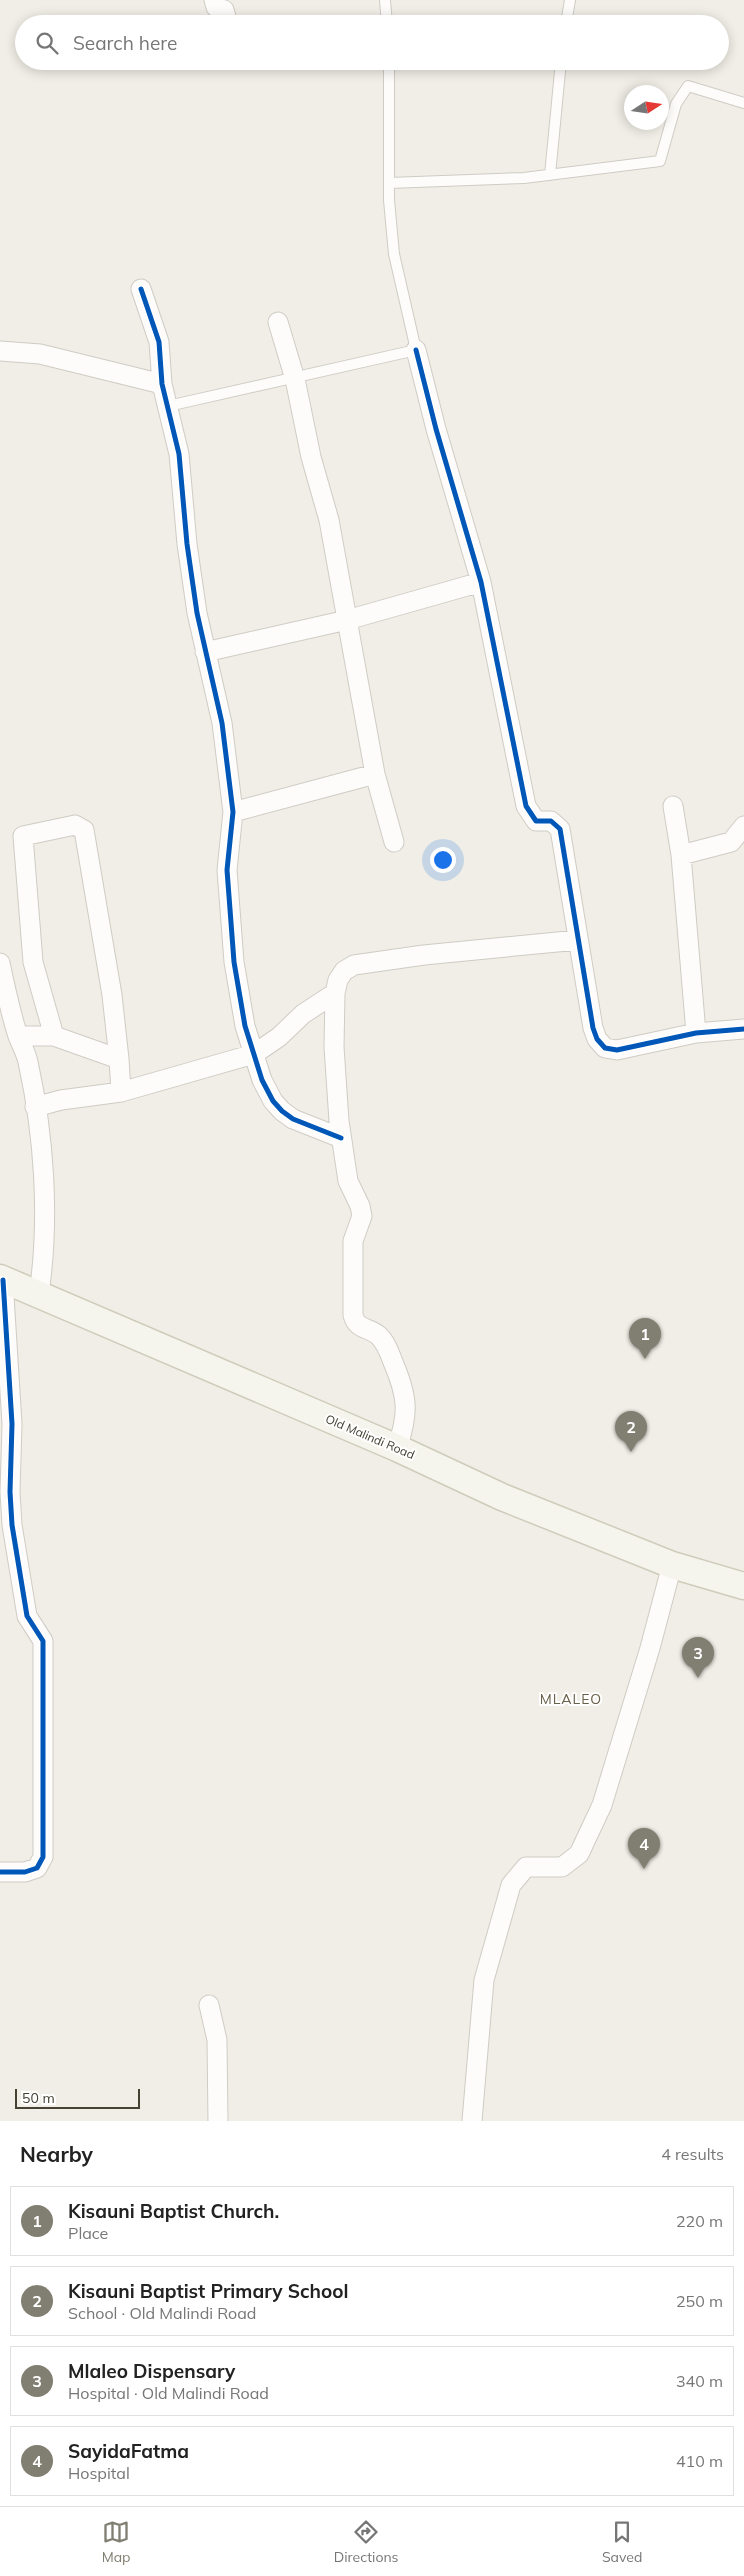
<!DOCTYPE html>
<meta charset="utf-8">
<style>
body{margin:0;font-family:Mulish,sans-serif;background:#f2f2f2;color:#222}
.compass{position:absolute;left:624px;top:85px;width:45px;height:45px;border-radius:50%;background:#fff;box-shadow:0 2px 12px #0003;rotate:78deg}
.scale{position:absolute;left:15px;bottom:12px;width:125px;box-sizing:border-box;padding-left:5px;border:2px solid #454133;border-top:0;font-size:14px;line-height:18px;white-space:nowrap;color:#454133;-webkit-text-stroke:4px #fff;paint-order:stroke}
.you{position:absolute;left:442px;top:859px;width:18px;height:18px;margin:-12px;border:4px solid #fff;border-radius:50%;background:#1a73e8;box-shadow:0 0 0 8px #1a73e833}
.badge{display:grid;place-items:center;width:32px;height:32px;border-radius:50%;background:#817e72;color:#fff;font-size:16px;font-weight:700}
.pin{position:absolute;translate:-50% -41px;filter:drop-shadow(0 1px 2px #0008)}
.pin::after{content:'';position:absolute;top:26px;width:18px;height:15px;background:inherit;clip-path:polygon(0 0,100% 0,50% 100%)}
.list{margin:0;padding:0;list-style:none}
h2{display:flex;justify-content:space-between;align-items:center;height:65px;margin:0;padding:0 20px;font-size:21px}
h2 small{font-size:16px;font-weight:400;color:#767676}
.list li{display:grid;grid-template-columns:32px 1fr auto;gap:15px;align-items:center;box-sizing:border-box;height:70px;margin:0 10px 10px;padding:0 10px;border:1px solid #e0e0e0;border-radius:0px}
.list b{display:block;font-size:19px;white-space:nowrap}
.list p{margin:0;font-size:16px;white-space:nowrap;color:#767676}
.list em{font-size:16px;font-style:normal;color:#767676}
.icon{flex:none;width:28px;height:28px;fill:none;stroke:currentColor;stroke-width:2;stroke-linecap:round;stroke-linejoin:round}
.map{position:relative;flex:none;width:744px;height:2121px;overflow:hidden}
.search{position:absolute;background:#fff;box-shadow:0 2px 12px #0003;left:15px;right:15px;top:15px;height:55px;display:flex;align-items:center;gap:12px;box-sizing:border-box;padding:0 18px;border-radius:28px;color:#767676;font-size:19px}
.sheet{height:385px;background:#fff}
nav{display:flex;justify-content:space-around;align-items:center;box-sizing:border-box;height:70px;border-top:1px solid #e0e0e0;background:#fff;font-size:14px;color:#767676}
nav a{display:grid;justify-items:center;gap:2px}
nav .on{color:#817e72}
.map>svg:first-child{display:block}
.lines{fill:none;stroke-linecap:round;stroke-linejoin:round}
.lane-casing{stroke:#ceccc4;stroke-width:12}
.street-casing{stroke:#ceccc4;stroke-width:21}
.secondary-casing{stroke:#cfccbc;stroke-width:29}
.lane{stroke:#fdfcfb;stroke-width:10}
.street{stroke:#fdfcfb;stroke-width:19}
.secondary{stroke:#f6f5ed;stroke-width:26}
.cycleway-casing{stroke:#fff;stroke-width:8}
.cycleway{stroke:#0057b8;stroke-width:5}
.labels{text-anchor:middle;stroke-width:4;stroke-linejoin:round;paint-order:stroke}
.street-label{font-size:12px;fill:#454133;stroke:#fff}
.neighbourhood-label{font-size:14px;letter-spacing:1px;fill:#696149;stroke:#fff}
</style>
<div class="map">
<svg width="744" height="2121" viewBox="0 0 744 2121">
<rect width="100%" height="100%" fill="#f0eee6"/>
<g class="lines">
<!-- lane casing -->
<g class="lane-casing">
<path id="lane" d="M385,0L387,24
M566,24L570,0
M550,175L561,61
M389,183L524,178L660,161L676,104L688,86L744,103
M168,406L416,350L394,254L389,200V61"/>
</g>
<!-- street casing -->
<g class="street-casing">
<path id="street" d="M214,0L216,7L224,10L226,17
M141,289L159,342L162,384L179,454L187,544L197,613L222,723L233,812L227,870L234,962L245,1026L262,1080L273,1101L282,1111L293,1119L341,1138
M278,322L295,379L311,457L329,520L375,774L394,842
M416,350L436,429L481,582L526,806L536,821H551L560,829L593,1028L597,1039L605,1048L617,1050L696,1033L744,1029
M0,351L40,354L162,384
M205,652L347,620L481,582
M673,806L681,855L696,1033
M233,812L375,774
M681,855L731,842L744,826
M0,963C5,987 10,1010 17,1033C20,1043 26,1052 28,1062C44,1135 50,1218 39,1293
M335,993L334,1047L339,1121L348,1181L360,1206L362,1216L353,1241V1315C357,1330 368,1327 378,1335C386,1342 390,1354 393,1362C408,1397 409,1413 397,1448
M18,1036H54L119,1059L121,1092
M54,1036L33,962L23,836L75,825L84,830L112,995L119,1059
M35,1107L61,1100L121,1092L254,1054L279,1037L303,1014L335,993L338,980L344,971L354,965L424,955L578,940
M0,1872H25L37,1868L43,1857V1641L27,1616L12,1525L10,1492L12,1424L3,1280
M209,2005L217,2040L218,2121
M472,2121L484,1980L511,1885L526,1867H562L579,1854L602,1805L650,1648L672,1565"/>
</g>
<!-- secondary casing -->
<g class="secondary-casing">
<path id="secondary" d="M0,1278L397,1448L502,1497L672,1565L744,1586"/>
</g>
<!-- lane -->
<use href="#lane" class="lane"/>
<!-- street -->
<use href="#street" class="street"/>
<!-- secondary -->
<use href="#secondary" class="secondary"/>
<!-- cycleway casing -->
<g class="cycleway-casing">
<path id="cycleway" d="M141,289L159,342L162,384L179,454L187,544L197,613L222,723L233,812L227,870L234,962L245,1026L262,1080L273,1101L282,1111L293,1119L341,1138
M416,350L436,429L481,582L526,806L536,821H551L560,829L593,1028L597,1039L605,1048L617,1050L696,1033L744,1029
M0,1872H25L37,1868L43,1857V1641L27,1616L12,1525L10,1492L12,1424L3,1280"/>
</g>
<!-- cycleway -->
<use href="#cycleway" class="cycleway"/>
</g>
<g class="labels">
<!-- street labels -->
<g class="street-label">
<text transform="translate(370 1437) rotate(23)" y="4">Old Malindi Road</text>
</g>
<!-- neighbourhood labels -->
<g class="neighbourhood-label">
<text x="571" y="1704">MLALEO</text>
</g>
</g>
</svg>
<svg class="compass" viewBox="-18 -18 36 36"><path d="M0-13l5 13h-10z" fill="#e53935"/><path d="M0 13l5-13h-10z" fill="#767676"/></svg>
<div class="scale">50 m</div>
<div class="you"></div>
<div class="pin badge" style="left:645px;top:1359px">1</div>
<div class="pin badge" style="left:631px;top:1452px">2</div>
<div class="pin badge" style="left:698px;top:1678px">3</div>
<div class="pin badge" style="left:644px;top:1869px">4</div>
<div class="search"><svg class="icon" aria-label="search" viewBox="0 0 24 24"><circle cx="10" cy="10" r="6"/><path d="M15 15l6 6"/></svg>Search here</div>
</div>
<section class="sheet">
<h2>Nearby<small>4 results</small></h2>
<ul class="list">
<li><span class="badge">1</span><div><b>Kisauni Baptist Church.</b><p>Place</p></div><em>220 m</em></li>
<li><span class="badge">2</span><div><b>Kisauni Baptist Primary School</b><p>School · Old Malindi Road</p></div><em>250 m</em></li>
<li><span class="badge">3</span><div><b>Mlaleo Dispensary</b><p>Hospital · Old Malindi Road</p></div><em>340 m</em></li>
<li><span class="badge">4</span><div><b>SayidaFatma</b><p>Hospital</p></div><em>410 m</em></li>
</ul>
</section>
<nav>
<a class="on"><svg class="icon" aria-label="map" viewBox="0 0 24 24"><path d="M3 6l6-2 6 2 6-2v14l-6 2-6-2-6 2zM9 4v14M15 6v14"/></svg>Map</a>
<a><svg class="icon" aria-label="directions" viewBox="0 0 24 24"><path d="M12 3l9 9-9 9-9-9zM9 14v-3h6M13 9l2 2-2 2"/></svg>Directions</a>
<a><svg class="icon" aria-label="saved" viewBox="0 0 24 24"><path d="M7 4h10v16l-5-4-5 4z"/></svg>Saved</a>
</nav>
